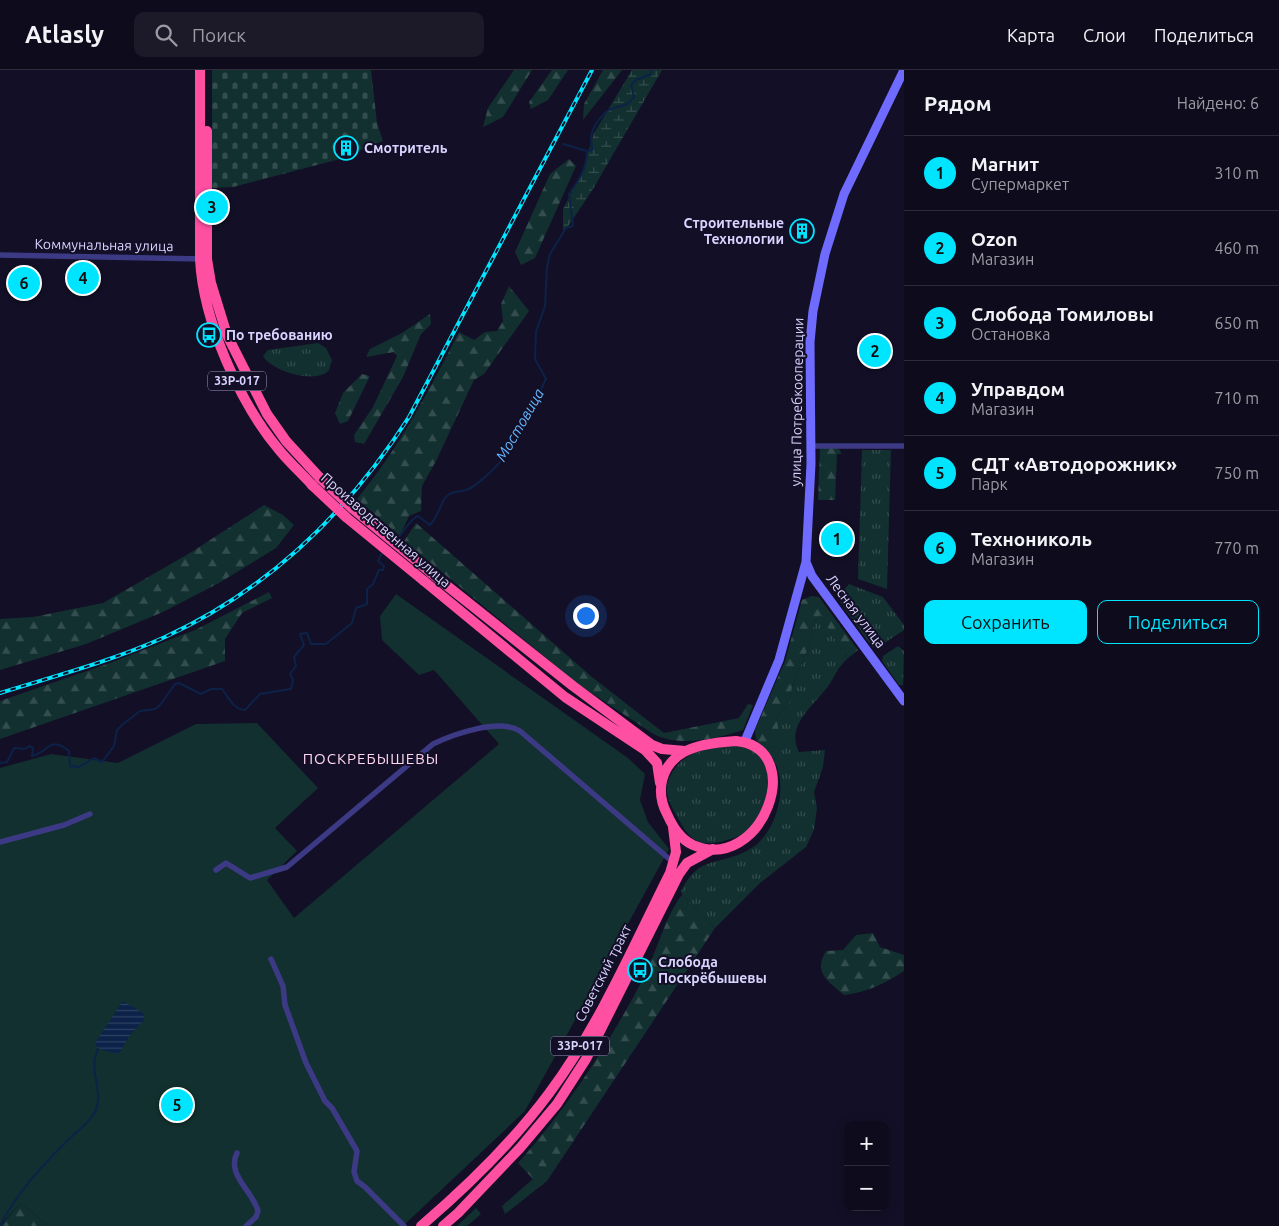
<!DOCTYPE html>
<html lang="ru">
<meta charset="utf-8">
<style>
body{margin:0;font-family:Ubuntu,sans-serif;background:#1c1929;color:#f1f3f6}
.controls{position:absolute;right:15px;bottom:15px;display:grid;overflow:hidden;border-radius:10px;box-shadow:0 2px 12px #0003}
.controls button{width:45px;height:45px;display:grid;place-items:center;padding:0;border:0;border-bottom:1px solid #2e2b3b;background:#0e0b1c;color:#f1f3f6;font:25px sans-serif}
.you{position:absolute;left:585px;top:545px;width:18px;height:18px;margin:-12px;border:4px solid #fff;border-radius:50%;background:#1a73e8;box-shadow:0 0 0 8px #1a73e833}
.badge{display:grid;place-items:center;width:32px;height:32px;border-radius:50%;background:#00e5ff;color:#111;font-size:16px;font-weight:700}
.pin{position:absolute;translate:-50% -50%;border:2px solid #fff;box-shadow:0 1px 5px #0006}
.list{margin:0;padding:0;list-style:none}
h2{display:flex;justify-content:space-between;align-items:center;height:65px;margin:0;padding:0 20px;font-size:21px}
h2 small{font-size:16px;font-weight:400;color:#9b9ba3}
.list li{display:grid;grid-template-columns:32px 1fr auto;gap:15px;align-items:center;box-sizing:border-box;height:75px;padding:0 20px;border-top:1px solid #2e2b3b}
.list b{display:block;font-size:19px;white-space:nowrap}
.list p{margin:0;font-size:16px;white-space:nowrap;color:#9b9ba3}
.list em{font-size:16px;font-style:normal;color:#9b9ba3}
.actions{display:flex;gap:10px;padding:15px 20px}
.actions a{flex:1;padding:11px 0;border:1px solid #00e5ff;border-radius:10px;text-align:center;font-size:18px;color:#00e5ff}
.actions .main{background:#00e5ff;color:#111}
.icon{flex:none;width:28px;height:28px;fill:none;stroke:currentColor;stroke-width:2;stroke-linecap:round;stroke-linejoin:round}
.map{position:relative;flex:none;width:904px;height:1156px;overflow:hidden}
header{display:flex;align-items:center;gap:30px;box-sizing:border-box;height:70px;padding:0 25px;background:#0e0b1c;border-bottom:1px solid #2e2b3b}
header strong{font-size:24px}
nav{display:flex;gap:28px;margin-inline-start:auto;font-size:18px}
.search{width:350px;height:45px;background:#1c1929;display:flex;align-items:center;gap:12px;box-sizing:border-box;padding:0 18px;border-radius:10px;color:#9b9ba3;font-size:19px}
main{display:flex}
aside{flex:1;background:#0e0b1c}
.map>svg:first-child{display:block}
.grass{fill:url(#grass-tufts)}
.forest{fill:url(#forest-firs)}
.wetland{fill:url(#wetland-marsh)}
.cemetery{fill:url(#cemetery-stones)}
.green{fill:#12302f}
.water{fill:url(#water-rules)}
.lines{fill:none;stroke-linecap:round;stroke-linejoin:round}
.stream{stroke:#0c2248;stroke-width:2}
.street{stroke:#3d3a85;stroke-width:5.5}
.secondary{stroke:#6f6bff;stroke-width:9}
.highway{stroke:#ff4fa3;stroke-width:10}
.rail-casing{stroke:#00e5ff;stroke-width:4}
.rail{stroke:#130f26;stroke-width:2;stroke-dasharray:5.5;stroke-linecap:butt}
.highway-bridge{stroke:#ff4fa3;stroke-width:10}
.labels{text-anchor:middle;stroke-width:4;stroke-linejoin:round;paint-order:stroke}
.shield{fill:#130f26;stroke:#9e99be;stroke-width:1}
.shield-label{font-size:12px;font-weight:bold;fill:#d9d4ff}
.poi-label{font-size:14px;font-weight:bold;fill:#d9d4ff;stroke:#130f26;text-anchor:start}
.street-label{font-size:14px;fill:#d9d4ff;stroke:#130f26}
.water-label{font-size:15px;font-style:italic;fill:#62b6ff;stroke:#130f26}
.neighbourhood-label{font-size:15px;letter-spacing:1px;fill:#ffd6f0;stroke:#130f26}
</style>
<header>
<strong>Atlasly</strong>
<div class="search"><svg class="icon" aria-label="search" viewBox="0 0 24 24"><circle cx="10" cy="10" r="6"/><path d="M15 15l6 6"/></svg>Поиск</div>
<nav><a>Карта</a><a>Слои</a><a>Поделиться</a></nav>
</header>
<main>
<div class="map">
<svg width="904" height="1156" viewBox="0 0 904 1156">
<defs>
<pattern id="grass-tufts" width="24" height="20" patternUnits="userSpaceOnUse" patternTransform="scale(1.25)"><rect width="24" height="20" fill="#12302f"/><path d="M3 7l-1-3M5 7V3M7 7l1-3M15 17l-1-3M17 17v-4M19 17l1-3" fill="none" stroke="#344d4e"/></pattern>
<pattern id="forest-firs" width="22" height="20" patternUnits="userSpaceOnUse" patternTransform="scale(1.25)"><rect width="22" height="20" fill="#12302f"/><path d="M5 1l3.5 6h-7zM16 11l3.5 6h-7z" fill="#344d4e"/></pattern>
<pattern id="wetland-marsh" width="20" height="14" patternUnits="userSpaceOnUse" patternTransform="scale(1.25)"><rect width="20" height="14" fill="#12302f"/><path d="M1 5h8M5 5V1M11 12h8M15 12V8" fill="none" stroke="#344d4e"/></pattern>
<pattern id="cemetery-stones" width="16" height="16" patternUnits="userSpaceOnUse" patternTransform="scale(1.25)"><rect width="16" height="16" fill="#12302f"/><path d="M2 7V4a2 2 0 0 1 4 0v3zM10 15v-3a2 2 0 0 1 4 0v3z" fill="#344d4e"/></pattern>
<pattern id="water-rules" width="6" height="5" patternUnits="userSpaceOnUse" patternTransform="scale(1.25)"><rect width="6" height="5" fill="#0c2248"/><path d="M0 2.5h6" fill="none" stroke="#2f4163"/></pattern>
</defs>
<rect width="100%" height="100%" fill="#130f26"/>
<!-- grass -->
<path class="grass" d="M318,273L326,278L332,290L329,300C317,315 271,301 263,286L268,280Z
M862,380H891L887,519L858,509Z
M849,514L883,527L904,555V560L877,578L872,577L840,532L839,525Z
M820,544L847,589C838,597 835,606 829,615C814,636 785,655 799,682L825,680L823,697L814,722L817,738L814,760L806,777L760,813L715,858L682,825L681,821C700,783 720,797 750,779C774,766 786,725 778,700C776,692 771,686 767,680L780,671L776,647L789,634L792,617L811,571L814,552Z
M898,576L904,581L903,615H899L882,591L883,586Z
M743,675C748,678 755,681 759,685C775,706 767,745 747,761C742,766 734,768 727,770C704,777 692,774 680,752C675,743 668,732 667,721C666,716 668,711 670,707C682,678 717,677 743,675Z"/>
<!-- forest -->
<path class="forest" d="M514,0H532L503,47L483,57L488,38Z
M552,0H568L548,30L531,39L529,32Z
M603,0H622L583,50L584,34Z
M569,89L576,96L535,188L521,195L515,182L550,104Z
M509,216L529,241L484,304L474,310L436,391L422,416L421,441L409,446L400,466L357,429C399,378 429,321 459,262L474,270L485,262L497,261L503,251L501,234Z
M430,244L431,254L421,264L403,307L367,369L364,374L355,372L354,365L373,337L397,286L394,282L366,287L370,279L402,263Z
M362,304L370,306L348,351L340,354L335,343L343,323Z
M820,378H838L841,382V384H837L835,430H818Z
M264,435L283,445L294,455L276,478L219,513L163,542L86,574L0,600V549L33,547L103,533L190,483Z
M416,453L592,607L664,663L739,648L748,634L753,635L743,660C716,669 677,678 652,663L578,614L404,471Z
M269,522L272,528L242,543L225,569V591L0,669V631L107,594L195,560Z
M812,526L819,527L858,580L847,589L820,545L814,552L811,571L792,617L789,634L776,647L781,671L767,680L756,670L755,660L785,591L802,530Z
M682,825L715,858L547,1111L505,1144L502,1136L533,1109L518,1093C568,1037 609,974 644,907C656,884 666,844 682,825Z
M873,863L880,877L904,885V901C884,914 868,922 844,925C828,911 813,903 826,881L843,880L856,865Z
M20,1133L49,1156H1Z
M476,1138L481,1144L467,1156H457Z"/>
<!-- wetland -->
<path class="wetland" d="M632,0H662L593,119L563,164V139L583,100L594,63Z"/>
<!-- cemetery -->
<path class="cemetery" d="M212,0H371L377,53L383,71L340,89L233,117L212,118Z"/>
<!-- green -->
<path class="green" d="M396,524L628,688L645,704L640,730L648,752L669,779L525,1041L403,1156H49L20,1133L0,1156V698L51,684L118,693L196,654L257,653L318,718L275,758L297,781L267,810L294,848L499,674L434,600L419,605L382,570L380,546Z"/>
<!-- water -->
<path class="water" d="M123,931L144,944V950L129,966L119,984L98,979L95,973Z"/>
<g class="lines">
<!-- stream -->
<path class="stream" d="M563,74L587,81
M397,469C404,462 409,450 418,446L430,455C438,447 439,437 445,428C451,420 457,423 466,420C473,418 479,412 485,407C514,383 530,343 546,309L535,289L536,262L545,236L547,197L550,184L566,158L573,156L569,124C579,110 587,99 587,81L592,80C592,76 591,72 591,68C591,58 604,40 614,38C624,35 627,36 634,27L631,15L636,10L651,4V0
M0,693L7,692L14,678L25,679L29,676L33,678L32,686C49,682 50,665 69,681L70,696L79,697L94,688L102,692L114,676L117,660L122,655L140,641L155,639L160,635L175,614L179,613L201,624L211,619H222C228,627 234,640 245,640L260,624L291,619L293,610L290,604L296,596L294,587L304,575L300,564L307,563L311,574H326L352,553L356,538L367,534V519L373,514L379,500H383L384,496L378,491L382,483
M0,1156C16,1124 41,1097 66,1072C74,1064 84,1057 91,1048C109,1025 86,1003 98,979"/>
<!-- street -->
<path class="street" d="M0,185L203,189
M811,376H904
M0,772L64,755L90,744
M216,800L226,793L250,808L287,797L433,674C454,664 499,648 520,661L674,793
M271,889L283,916L285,935L306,993L325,1031L332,1038L357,1081L354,1102L357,1111L365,1117L404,1156
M237,1083C226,1105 253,1121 258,1141L256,1147L246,1156"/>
<!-- secondary -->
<path class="secondary" d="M806,492L812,506L904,631
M745,671L779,590L806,492L811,394L810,272L813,241L825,184L844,124L904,0"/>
<!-- highway -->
<path class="highway" d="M200,0V189C203,251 240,334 280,381C290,393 301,403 312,415
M207,61V189L211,213L227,265L267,344L286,371L320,408
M431,503L573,616L652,675L662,679L685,681
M424,511L565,627L645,680L657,693L660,713
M736,671C809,678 762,805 693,775C680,769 673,757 667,744C655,721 661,695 684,682C698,674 720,672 736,671Z
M421,1156C468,1116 513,1072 550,1022C599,956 633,877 670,803L676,782L673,757
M443,1156L458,1143L520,1078L557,1034L586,989L679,804L687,793L713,779"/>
<!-- rail casing -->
<g class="rail-casing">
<path id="rail" d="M0,623C55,606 112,591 165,567C268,520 348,442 409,347L592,0"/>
</g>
<!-- rail -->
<use href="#rail" class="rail"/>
<!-- highway-bridge -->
<path class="highway-bridge" d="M320,408L353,439L431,503
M312,415L347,448L424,511"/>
</g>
<!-- icons -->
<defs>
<g id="building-ring" transform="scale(1.25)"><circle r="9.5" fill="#130f26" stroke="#00e5ff" stroke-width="1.5"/><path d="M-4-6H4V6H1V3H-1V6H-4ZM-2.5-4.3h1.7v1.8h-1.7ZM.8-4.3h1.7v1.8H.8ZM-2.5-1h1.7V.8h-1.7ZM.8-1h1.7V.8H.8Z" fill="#00e5ff"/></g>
<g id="bus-ring" transform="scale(1.25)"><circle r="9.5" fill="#130f26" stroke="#00e5ff" stroke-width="1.5"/><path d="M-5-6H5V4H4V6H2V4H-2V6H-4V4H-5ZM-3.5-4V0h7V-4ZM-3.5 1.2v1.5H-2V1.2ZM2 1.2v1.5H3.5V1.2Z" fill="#00e5ff"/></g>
</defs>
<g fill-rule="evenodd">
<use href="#building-ring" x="346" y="78"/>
<use href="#building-ring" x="802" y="161"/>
<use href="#bus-ring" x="209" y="265"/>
<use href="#bus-ring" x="640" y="900"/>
</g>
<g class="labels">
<!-- shield labels -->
<g class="shield">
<rect x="208" y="301.5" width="58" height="19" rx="4"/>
<rect x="551" y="966.5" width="58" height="19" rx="4"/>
</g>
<g class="shield-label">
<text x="237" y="315">33Р-017</text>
<text x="580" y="980">33Р-017</text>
</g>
<!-- poi labels -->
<g class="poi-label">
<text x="364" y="83">Смотритель</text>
<text x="784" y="158" text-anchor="end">Строительные<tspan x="784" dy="16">Технологии</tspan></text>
<text x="226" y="270">По требованию</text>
<text x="658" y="897">Слобода<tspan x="658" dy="16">Поскрёбышевы</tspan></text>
</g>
<!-- street labels -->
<g class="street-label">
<text transform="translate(104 175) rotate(1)" y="5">Коммунальная улица</text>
<text transform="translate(797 332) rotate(-89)" y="5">улица Потребкооперации</text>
<text transform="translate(386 460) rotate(41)" y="5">Производственная улица</text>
<text transform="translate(856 541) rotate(53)" y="5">Лесная улица</text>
<text transform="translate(603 903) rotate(-63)" y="5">Советский тракт</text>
</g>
<!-- water labels -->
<g class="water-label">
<text transform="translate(520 355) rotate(-60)" y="5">Мостовица</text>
</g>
<!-- neighbourhood labels -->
<g class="neighbourhood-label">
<text x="371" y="694">ПОСКРЕБЫШЕВЫ</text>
</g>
</g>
</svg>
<div class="controls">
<button>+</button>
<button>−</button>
</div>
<div class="you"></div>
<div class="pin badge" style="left:837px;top:469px">1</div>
<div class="pin badge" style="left:875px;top:281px">2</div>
<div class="pin badge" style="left:212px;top:137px">3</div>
<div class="pin badge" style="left:83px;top:208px">4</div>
<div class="pin badge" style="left:177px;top:1035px">5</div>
<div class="pin badge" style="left:24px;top:213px">6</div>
</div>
<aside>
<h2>Рядом<small>Найдено: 6</small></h2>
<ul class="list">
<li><span class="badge">1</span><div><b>Магнит</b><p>Супермаркет</p></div><em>310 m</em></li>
<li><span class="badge">2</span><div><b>Ozon</b><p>Магазин</p></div><em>460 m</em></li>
<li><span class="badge">3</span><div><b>Слобода Томиловы</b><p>Остановка</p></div><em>650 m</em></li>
<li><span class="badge">4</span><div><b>Управдом</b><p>Магазин</p></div><em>710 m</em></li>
<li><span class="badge">5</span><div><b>СДТ «Автодорожник»</b><p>Парк</p></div><em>750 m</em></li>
<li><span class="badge">6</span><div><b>Технониколь</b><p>Магазин</p></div><em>770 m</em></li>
</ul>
<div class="actions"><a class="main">Сохранить</a><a>Поделиться</a></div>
</aside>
</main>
